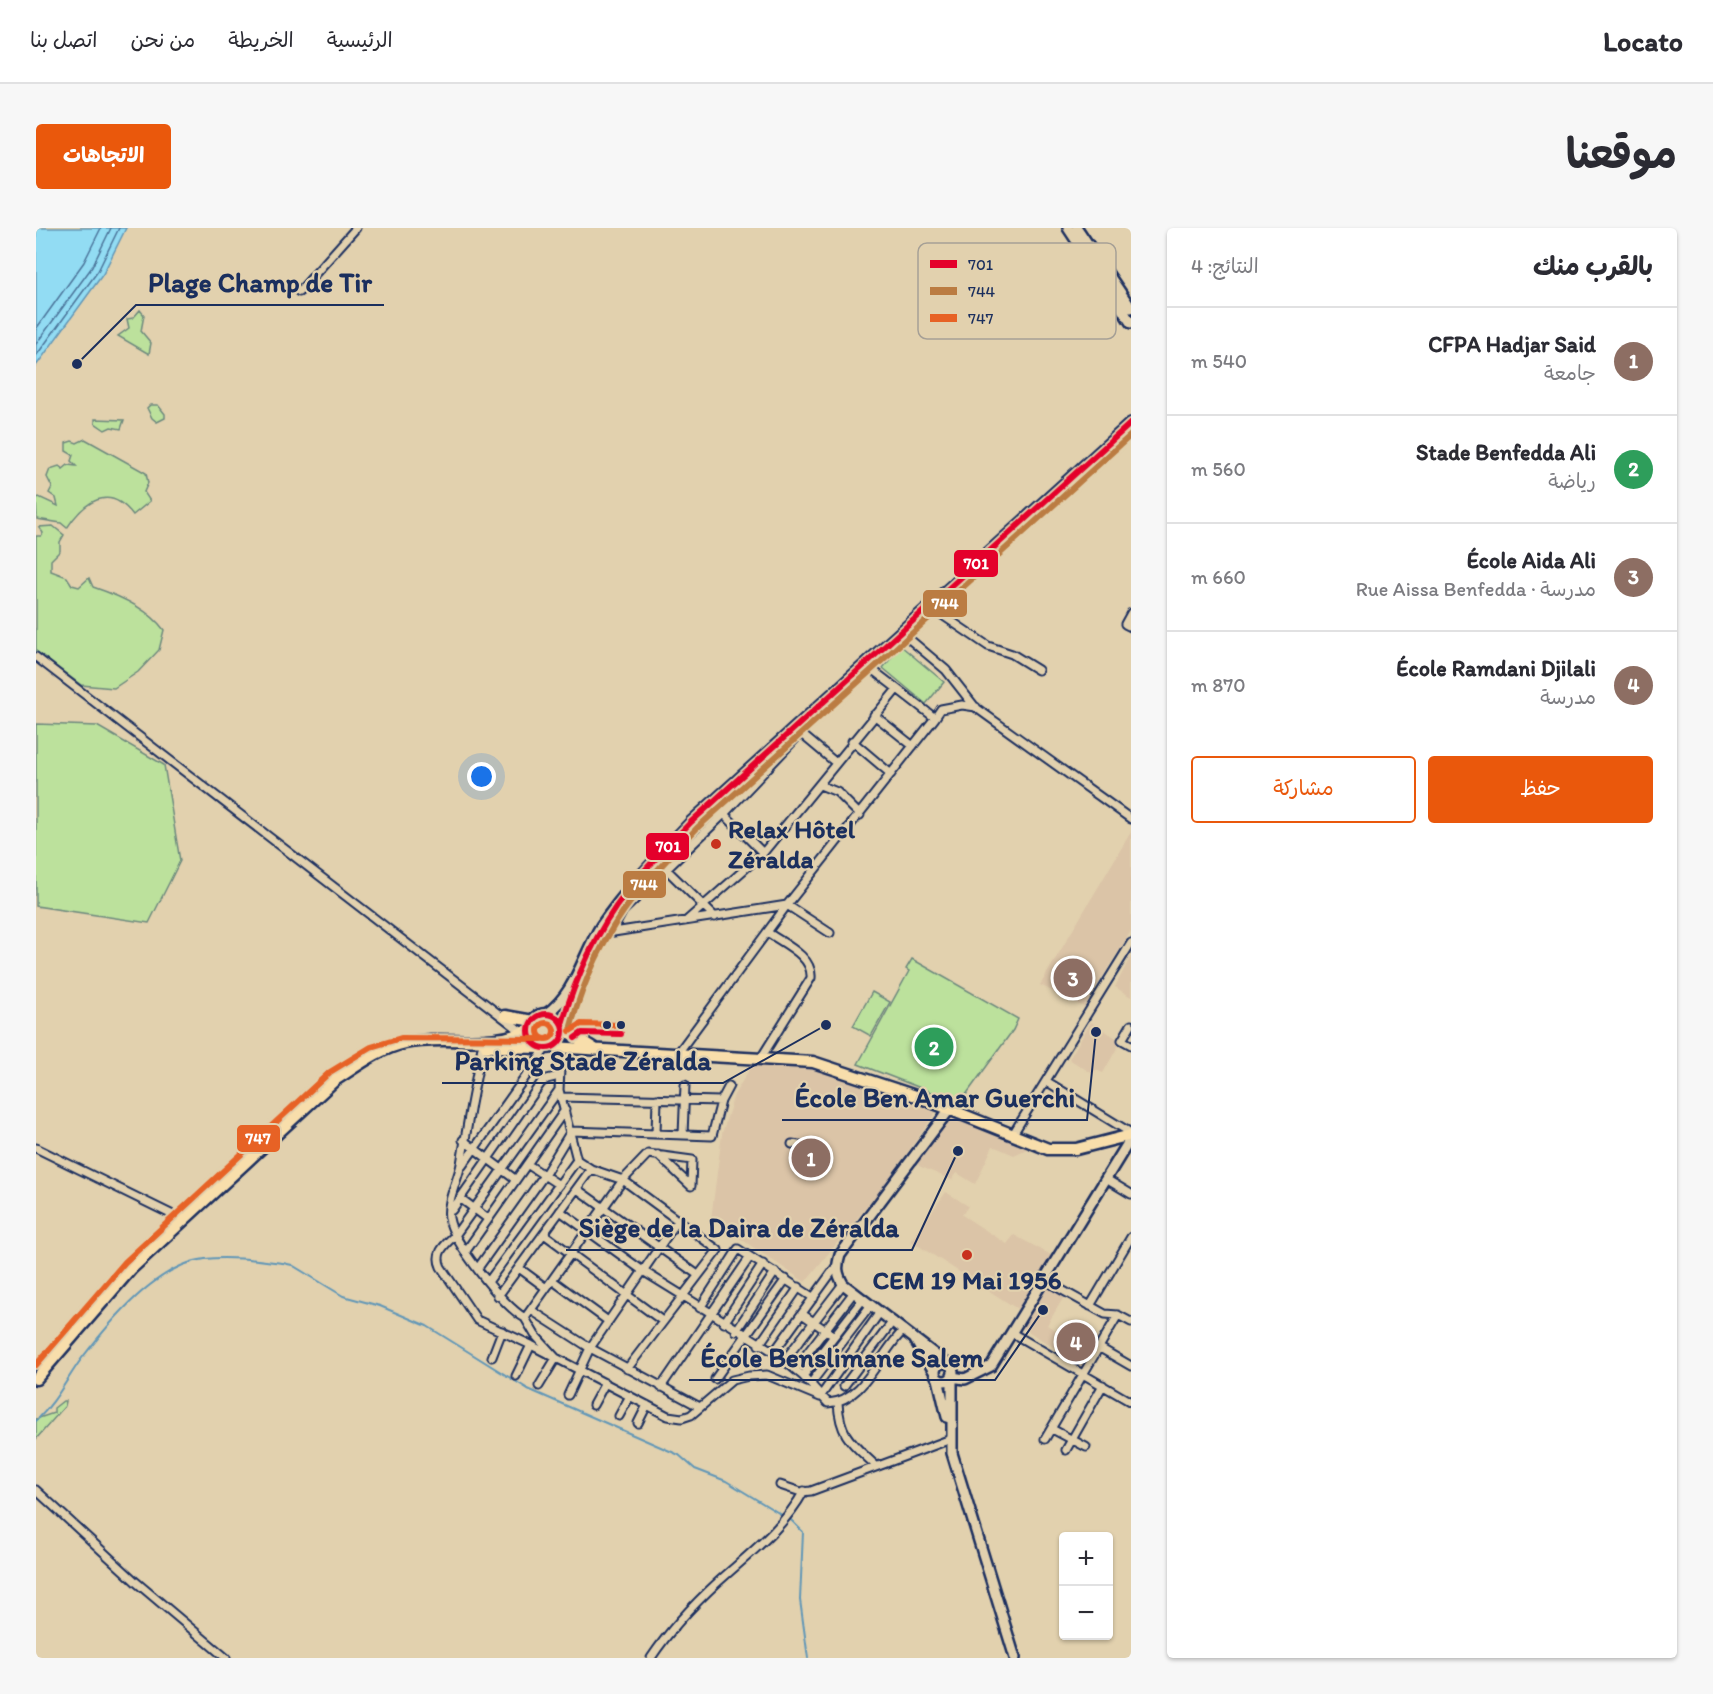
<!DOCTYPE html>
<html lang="ar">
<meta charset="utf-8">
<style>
body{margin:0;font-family:Itim,"Playpen Sans Arabic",sans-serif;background:#f7f7f7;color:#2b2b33;direction:rtl}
.controls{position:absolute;right:18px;bottom:18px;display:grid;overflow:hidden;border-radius:6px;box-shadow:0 2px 4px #0004}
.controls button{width:54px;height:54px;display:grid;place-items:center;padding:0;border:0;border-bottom:2px solid #e1e1e2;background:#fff;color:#2b2b33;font:30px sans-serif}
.you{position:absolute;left:446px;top:549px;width:21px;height:21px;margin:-15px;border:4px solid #fff;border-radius:50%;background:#1a73e8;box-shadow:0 0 0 9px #1a73e833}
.badge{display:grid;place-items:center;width:39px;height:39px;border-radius:50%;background:#ea580c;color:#fff;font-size:20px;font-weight:700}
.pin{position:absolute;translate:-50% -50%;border:3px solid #fff;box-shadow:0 2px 6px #0006}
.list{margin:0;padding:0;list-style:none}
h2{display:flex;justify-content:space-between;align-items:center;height:78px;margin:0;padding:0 24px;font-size:26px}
h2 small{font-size:20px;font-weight:400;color:#7c7c81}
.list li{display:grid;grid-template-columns:39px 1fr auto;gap:18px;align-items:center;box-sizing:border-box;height:108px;padding:0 24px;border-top:2px solid #e1e1e2}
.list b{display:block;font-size:22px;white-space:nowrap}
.list p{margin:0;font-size:20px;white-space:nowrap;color:#7c7c81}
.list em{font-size:20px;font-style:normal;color:#7c7c81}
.actions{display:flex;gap:12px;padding:18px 24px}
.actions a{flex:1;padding:14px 0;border:2px solid #ea580c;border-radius:6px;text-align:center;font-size:21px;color:#ea580c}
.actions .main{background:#ea580c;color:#fff}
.map{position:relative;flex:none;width:1095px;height:1430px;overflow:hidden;direction:ltr;border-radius:6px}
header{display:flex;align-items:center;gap:36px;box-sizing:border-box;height:84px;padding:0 30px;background:#fff;border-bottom:2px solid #e1e1e2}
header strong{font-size:28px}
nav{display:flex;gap:33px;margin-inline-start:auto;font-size:21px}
.intro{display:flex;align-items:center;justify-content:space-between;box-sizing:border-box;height:144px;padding:0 36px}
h1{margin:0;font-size:42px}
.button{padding:15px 27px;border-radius:6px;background:#ea580c;color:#fff;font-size:21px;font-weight:700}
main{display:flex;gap:36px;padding:0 36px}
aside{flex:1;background:#fff;border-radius:6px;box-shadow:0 2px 4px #0004}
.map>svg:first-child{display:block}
.built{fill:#dbc4a7}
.green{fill:#bce19c;stroke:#6c887d;stroke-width:1.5}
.water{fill:#92dcf3;stroke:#6297b7;stroke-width:1.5}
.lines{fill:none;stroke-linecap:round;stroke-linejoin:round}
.shore{stroke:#4b749a;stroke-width:1.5}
.stream{stroke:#6297b7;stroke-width:2}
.street-casing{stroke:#1b2f5e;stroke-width:11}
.secondary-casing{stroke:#1b2f5e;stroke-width:14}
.primary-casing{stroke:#1b2f5e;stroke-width:15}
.street{stroke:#e2d1ae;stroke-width:7}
.secondary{stroke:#e2d1ae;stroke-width:9}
.primary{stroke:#f8deab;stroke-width:10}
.bus-1-casing{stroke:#e2d1ae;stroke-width:10}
.bus-2-casing{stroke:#e2d1ae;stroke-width:10}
.bus-3-casing{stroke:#e2d1ae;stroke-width:10}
.bus-1{stroke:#e4002b;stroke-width:6}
.bus-2{stroke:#bb7c42;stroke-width:6}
.bus-3{stroke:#e76225;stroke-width:6}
.poi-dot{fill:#c8321e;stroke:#e2d1ae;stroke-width:2}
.bus-dot{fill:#1b2f5e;stroke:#e2d1ae;stroke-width:2}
.labels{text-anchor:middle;stroke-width:4.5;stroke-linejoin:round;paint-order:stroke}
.poi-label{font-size:26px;font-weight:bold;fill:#1b2f5e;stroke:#e2d1ae;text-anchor:start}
.key{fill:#e2d1ae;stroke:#a6a096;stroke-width:1.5}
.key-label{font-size:16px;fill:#1b2f5e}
.leader{fill:none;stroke:#1b2f5e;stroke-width:2}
.callout-dot{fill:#1b2f5e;stroke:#e2d1ae;stroke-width:2}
.callout-label{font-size:27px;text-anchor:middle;font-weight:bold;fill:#1b2f5e;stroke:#e2d1ae;stroke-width:4.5;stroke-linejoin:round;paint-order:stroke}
.line-badge{stroke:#e2d1ae;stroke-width:2}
.badge-label{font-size:16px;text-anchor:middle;font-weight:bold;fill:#fff}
</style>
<header>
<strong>Locato</strong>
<nav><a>الرئيسية</a><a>الخريطة</a><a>من نحن</a><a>اتصل بنا</a></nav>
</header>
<div class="intro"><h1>موقعنا</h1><a class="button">الاتجاهات</a></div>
<main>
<aside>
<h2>بالقرب منك<small>النتائج: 4</small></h2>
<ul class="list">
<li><span class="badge" style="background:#8d6e63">1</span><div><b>CFPA Hadjar Said</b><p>جامعة</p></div><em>540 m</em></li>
<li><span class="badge" style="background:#2e9e5b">2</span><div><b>Stade Benfedda Ali</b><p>رياضة</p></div><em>560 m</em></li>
<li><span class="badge" style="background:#8d6e63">3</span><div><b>École Aida Ali</b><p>مدرسة · Rue Aissa Benfedda</p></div><em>660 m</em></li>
<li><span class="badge" style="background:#8d6e63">4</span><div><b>École Ramdani Djilali</b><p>مدرسة</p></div><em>870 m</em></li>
</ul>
<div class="actions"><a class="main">حفظ</a><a>مشاركة</a></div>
</aside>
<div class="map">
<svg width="1095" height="1430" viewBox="0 0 1095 1430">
<rect width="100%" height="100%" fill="#e2d1ae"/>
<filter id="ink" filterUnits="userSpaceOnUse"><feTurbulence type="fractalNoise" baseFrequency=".0167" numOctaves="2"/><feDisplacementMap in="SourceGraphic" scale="12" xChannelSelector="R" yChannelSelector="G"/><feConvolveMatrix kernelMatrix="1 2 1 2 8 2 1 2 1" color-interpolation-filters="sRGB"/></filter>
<g filter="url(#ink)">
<!-- built -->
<path class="built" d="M1095,604V703L1048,779L1004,757Z
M1095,728V769L1079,759Z
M1055,794L1085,813L1067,845L1060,842L1057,846L1033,831Z
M716,837L781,841L900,884L851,954L769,1054L675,991L686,906L698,867Z
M914,886L990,916L991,921L978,927L957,918L939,956L921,945L916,952L883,938L881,933Z
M910,964L932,978L926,987L971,1016L978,1007L1017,1028L983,1082L875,1013Z
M1011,1057L1029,1067L1011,1097L1024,1105L1033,1093L1063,1111L1047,1138L984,1098Z"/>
<!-- green -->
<path class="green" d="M104,82L108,87L105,103L115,115L113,126L82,108L93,100L91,91L97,90Z
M114,177H122L129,186V190L121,194L116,190L111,180Z
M59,191L88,192L85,201L75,199L69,202L59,195Z
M49,211L110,245L112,255L108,264L114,273L97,287C73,255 48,274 31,300L25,295L1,291L0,271L3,269L22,278L20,270L13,265L16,259L11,249L14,241L23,238L27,241L32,237L40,238L35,233L37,227L30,223V215L36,213L41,215Z
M17,298L28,307L24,314V323L15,332V343L31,349L36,357L43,359L53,350L57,359C81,367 113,381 128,402L123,422L102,444L78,460L45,457L0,423V308H5L7,305L3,299Z
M865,418L908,454L890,476L847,440Z
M0,496L61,498L128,537L144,633L113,695L0,678Z
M876,731L982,791L977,802L924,875L822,836L873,743L870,741Z
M836,764L854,774L835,808L817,798Z
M27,1173H30L29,1178L0,1211V1191L18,1185V1180Z"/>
<!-- water -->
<path class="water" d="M0,0H90L67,46L0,138Z"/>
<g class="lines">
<!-- shore -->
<path class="shore" d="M0,101L48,34L65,0
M0,116L56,39L75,0
M0,128L62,43L83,0"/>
<!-- stream -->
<path class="stream" d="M0,1193C20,1174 30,1152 46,1130C74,1094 120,1037 169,1031C194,1028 222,1032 247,1035L256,1037L307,1068L344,1078L391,1098L492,1161L643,1227L659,1241L690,1253L746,1287
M755,1292L767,1304L764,1372L772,1430"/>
<!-- street casing -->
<g class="street-casing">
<path id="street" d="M263,64L320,0
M893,378L952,418L976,426L1002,442
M1095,385L1089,396L1095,399
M865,404L910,442L939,479L1095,591
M0,429L495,811
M838,487L877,518
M899,490L905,481L926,477L940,479
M763,504L800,535
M816,513L855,546
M784,557L801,564L824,587
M688,586L727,625
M630,641L679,689
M650,693L727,625L861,461
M580,703L581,694L587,683L688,586L765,505
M565,706L751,677L794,705
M1095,797L1086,812L1095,817
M446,819C438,858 431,897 425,936C422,952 410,974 413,990C417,1015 467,1078 489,1090L587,952L612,926L656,932L655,958L622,927
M525,821L523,862L541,932L555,941L587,952L682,1022L591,1141
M642,825L751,677L899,490L829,436
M725,830L775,750C777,728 748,716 731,704
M1010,853L1095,905
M523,862L420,1006C410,1016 398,1024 405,1039L441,1092L495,1117L632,1188L646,1190L655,1187L696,1152L713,1148L731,1147L784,1169L844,1084
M525,869L685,873
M620,906L621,871
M977,906L1095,715
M647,907L649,857
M427,912L480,952
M756,916L769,918
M0,920L147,992
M491,936L523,957
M426,938L510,820
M1070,951L1095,966
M541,961L662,1047
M424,970L452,991
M416,982L505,855L511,851L523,848
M524,983L607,1043L738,1124L767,1148L792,1175C829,1173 844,1124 868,1102
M508,1006L625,1092
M430,1023L529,882
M442,1040L509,946L535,903L676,908L685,873L693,858
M483,1040L510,1060
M516,1052L572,1093
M1008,1052L1069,1086L1082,1087L1095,1094
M452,1054L541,932
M462,1068L555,941
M1054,1078L1095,1009
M664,1080L702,1021L778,1070
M495,1082L554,1120L664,1179
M766,1086L798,1108
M489,1090L499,1107L520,1130L503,1158
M688,1095L727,1036
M700,1103L739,1044
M976,1105L1095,1174
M723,1117L763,1059
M1064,1120L1095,1138
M738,1124L801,1037
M456,1129L466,1103
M748,1133L807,1056
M759,1141L818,1064
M480,1148L495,1117
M767,1148L827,1071
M679,1151L750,1051
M775,1155L835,1077
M808,1158L857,1093
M625,1159L714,1029
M532,1167L554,1120L642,992
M802,1175C804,1209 816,1215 839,1237
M557,1177L569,1155
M583,1188L594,1168
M602,1195L611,1177
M1016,1201L1050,1219
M1009,1211L1082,1087
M1030,1222L1067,1157
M744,1257L765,1264L775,1263L915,1211
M0,1262L100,1354L190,1430
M615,1430C633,1403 658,1376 682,1354C714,1325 747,1301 768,1263"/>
</g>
<!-- secondary casing -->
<g class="secondary-casing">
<path id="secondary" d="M1032,0L1095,95
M1041,0L1095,80
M510,786C540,765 546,728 565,698C591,660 624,627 655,594L1095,195
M526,796L535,766
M879,1112L899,1145
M899 1144a9 9 0 1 1 18 0a9 9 0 1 1-18 0Z
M910,1135L807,1056C801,1045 800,1040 804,1027L913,882
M916,1149L929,1151L955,1138L1095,910
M916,1150V1225L979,1430
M902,1151L911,1189"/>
</g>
<!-- primary casing -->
<g class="primary-casing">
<path id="primary" d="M493 803a17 17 0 1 1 34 0a17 17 0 1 1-34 0Z
M469,788L497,793
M527,801L559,821
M450,819L506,820
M516,819L777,834L883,869L1012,921H1040L1095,907
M0,1151L95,1041L299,852C321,838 344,820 369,815C411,806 454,822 494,801"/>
</g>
<!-- street -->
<use href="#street" class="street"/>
<!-- secondary -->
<use href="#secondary" class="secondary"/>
<!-- primary -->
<use href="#primary" class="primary"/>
<!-- bus-1 casing -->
<g class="bus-1-casing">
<path id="bus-1" d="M493 803a17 17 0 1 1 34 0a17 17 0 1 1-34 0Z
M526,796C539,751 561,702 590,665C609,640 633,617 655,594L1095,195
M539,810L546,805L585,806"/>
</g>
<!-- bus-2 casing -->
<g class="bus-2-casing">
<path id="bus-2" d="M535,798C547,754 569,705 598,669C617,645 640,623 661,600L1095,207"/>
</g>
<!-- bus-3 casing -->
<g class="bus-3-casing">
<path id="bus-3" d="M502 803a8 8 0 1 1 16 0a8 8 0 1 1-16 0Z
M534,803L545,796L585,797
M0,1137L89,1034L294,844L335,819L365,810L506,811"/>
</g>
<!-- bus-1 -->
<use href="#bus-1" class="bus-1"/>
<!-- bus-2 -->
<use href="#bus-2" class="bus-2"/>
<!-- bus-3 -->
<use href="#bus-3" class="bus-3"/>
</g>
</g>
<!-- markers -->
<g class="poi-dot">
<circle cx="680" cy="616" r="6"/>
<circle cx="931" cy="1027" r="6"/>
</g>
<g class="bus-dot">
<circle cx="571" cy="797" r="5"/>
<circle cx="585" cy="797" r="5"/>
</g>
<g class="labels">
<!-- poi labels -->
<g class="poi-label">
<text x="692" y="610">Relax Hôtel<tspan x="692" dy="30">Zéralda</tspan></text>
<text x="931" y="1061" text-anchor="middle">CEM 19 Mai 1956</text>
</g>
</g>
<!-- legend -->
<rect x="882" y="15" width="198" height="96" rx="9" class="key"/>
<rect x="894" y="32" width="27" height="8" fill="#e4002b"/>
<rect x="894" y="59" width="27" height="8" fill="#bb7c42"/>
<rect x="894" y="86" width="27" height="8" fill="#e76225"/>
<g class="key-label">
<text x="932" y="42">701</text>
<text x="932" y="69">744</text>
<text x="932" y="96">747</text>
</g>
<!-- callouts -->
<path class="leader" d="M41 136L100 77H348M790 797L687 855H406M1060 804L1051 892H746M922 923L876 1022H530M1007 1082L959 1152H653"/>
<g class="callout-dot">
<circle cx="41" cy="136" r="6"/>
<circle cx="790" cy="797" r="6"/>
<circle cx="1060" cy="804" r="6"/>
<circle cx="922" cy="923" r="6"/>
<circle cx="1007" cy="1082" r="6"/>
</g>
<g class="callout-label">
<text x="224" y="64">Plage Champ de Tir</text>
<text x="547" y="842">Parking Stade Zéralda</text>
<text x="899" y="879">École Ben Amar Guerchi</text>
<text x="703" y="1009">Siège de la Daira de Zéralda</text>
<text x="806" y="1139">École Benslimane Salem</text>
</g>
<g class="line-badge">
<rect x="917" y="321" width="46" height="29" rx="6" fill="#e4002b"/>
<rect x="886" y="361" width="46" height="29" rx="6" fill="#bb7c42"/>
<rect x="609" y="604" width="45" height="29" rx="6" fill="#e4002b"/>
<rect x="586" y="642" width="45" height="29" rx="6" fill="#bb7c42"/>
<rect x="200" y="896" width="45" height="29" rx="6" fill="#e76225"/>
</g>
<g class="badge-label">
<text x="940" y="341">701</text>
<text x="909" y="381">744</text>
<text x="632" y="624">701</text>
<text x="608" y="662">744</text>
<text x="222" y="916">747</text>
</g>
</svg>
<div class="controls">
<button>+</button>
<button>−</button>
</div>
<div class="you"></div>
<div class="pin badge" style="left:775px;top:930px;background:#8d6e63">1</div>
<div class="pin badge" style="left:898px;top:819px;background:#2e9e5b">2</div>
<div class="pin badge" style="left:1037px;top:750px;background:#8d6e63">3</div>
<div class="pin badge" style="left:1040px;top:1114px;background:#8d6e63">4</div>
</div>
</main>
